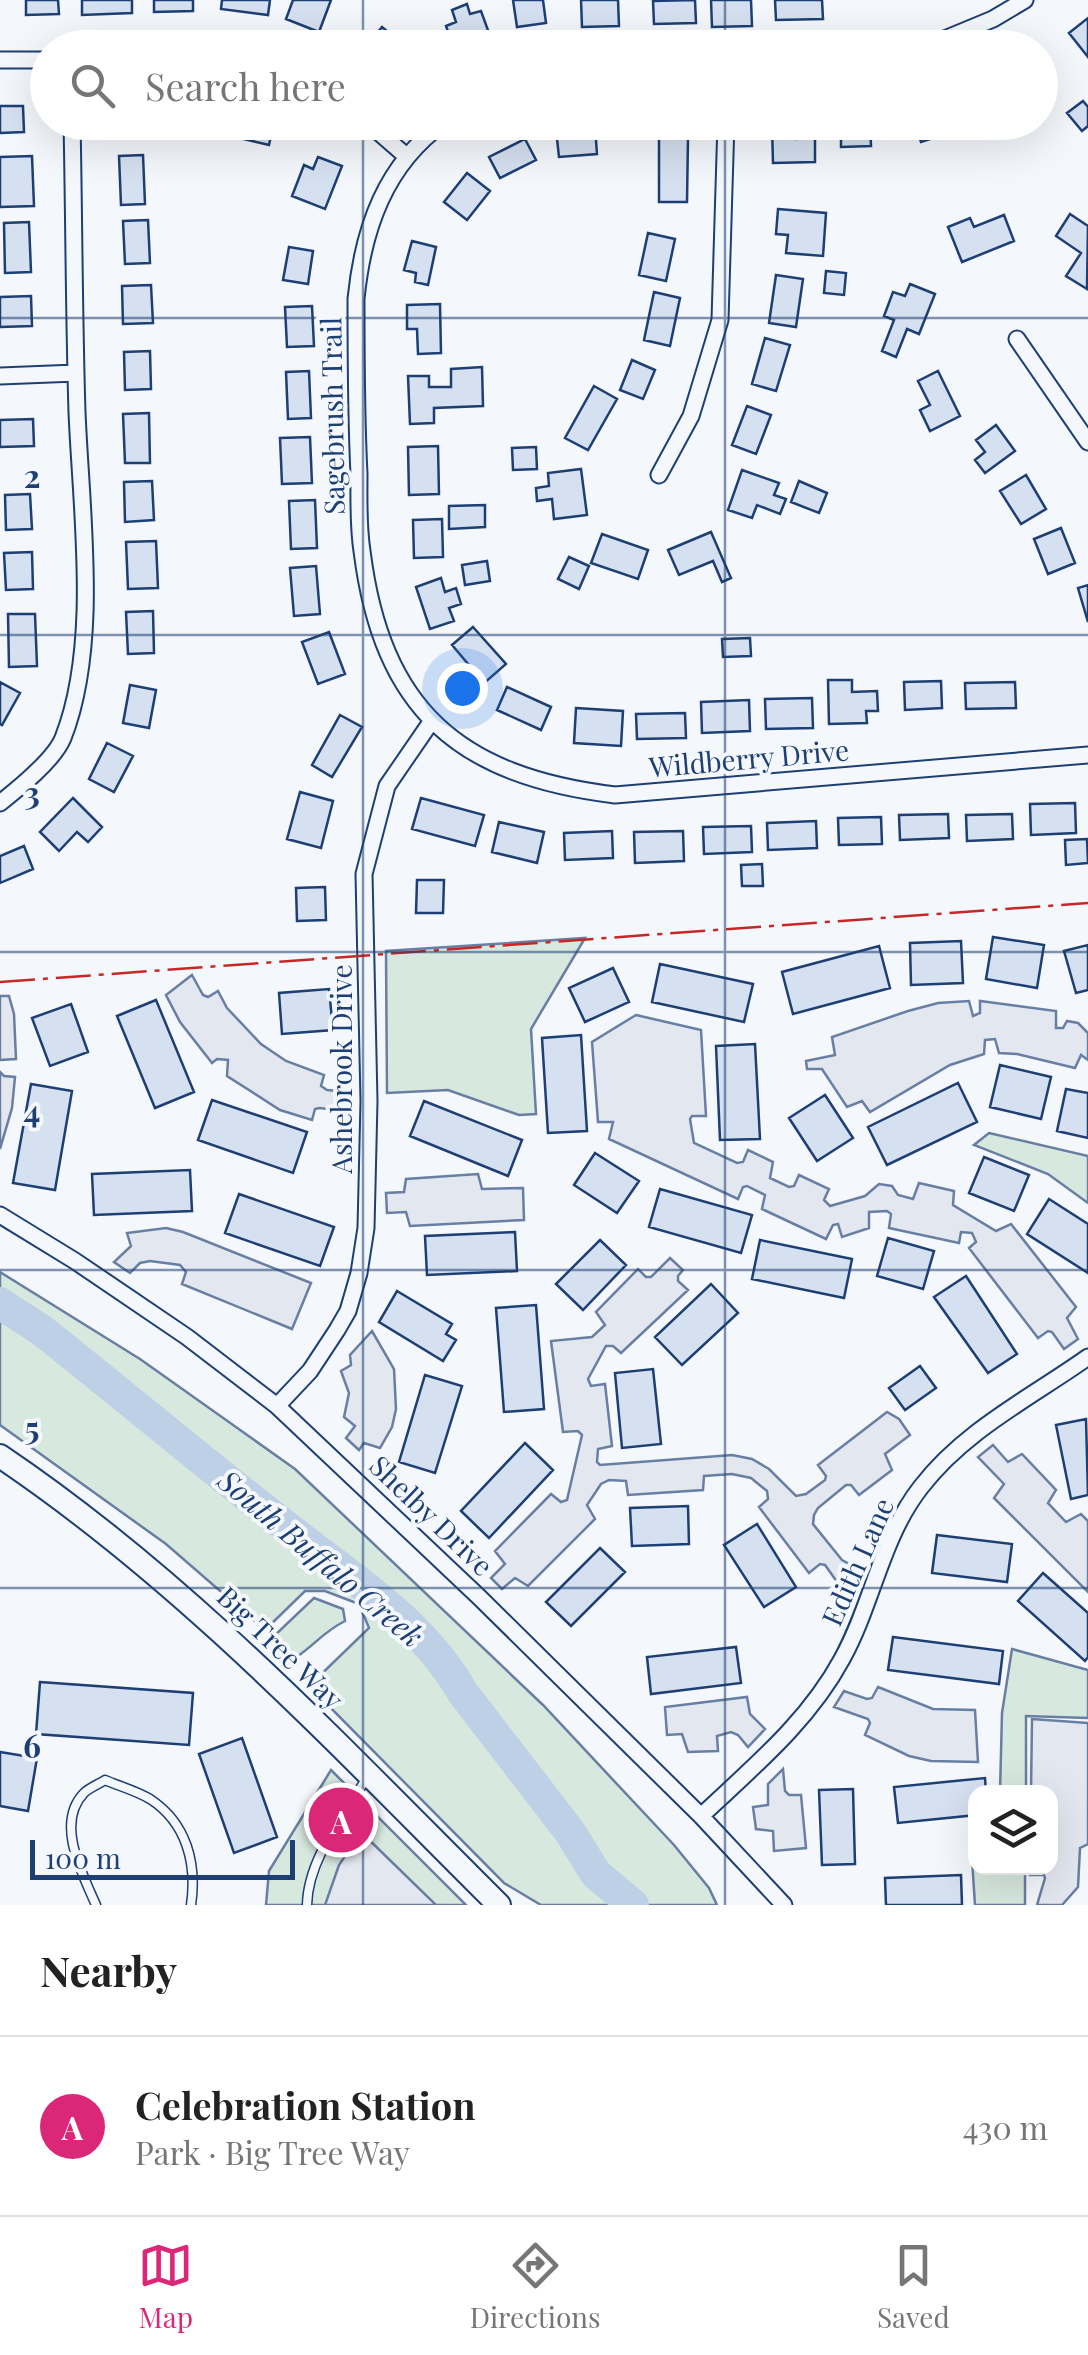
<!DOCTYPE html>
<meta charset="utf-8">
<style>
body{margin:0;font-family:"Playfair Display",serif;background:#f2f2f2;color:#222}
.controls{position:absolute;right:30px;bottom:30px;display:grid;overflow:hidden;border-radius:20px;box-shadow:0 10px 40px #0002}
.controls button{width:90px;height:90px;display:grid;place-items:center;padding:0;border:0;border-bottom:2px solid #e0e0e0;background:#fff;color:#222;font:50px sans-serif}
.scale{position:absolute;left:30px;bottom:25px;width:265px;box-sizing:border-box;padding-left:10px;border:5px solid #1d3f73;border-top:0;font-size:28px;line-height:35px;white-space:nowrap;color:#1d3f73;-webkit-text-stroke:8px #f4f7fb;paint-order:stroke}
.you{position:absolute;left:462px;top:688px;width:35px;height:35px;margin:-25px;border:8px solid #fff;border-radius:50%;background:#1a73e8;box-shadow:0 0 0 15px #1a73e833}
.badge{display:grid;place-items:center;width:65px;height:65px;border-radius:50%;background:#db2777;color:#fff;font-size:32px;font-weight:700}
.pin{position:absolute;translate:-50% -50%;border:5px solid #fff;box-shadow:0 2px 10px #0006}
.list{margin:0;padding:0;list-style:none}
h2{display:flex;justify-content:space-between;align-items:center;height:130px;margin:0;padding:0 40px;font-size:42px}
h2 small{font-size:32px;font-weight:400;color:#767676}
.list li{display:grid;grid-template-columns:65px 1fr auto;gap:30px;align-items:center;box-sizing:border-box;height:180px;padding:0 40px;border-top:2px solid #e0e0e0}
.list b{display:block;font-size:38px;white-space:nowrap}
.list p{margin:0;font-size:32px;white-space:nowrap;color:#767676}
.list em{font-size:32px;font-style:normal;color:#767676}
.icon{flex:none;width:55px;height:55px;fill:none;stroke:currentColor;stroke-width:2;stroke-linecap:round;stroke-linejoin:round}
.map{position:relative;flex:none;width:1088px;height:1905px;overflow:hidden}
.search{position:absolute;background:#fff;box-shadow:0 10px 40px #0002;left:30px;right:30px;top:30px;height:110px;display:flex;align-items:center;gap:25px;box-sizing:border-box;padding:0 35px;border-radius:55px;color:#767676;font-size:38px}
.sheet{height:310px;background:#fff}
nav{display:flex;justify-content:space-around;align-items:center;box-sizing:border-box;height:140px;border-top:2px solid #e0e0e0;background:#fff;font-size:28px;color:#767676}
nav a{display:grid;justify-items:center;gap:5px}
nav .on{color:#db2777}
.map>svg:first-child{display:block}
.green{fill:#d7e8df;stroke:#687fa3;stroke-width:2.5}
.parking{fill:#e3e8f0;stroke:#687fa3;stroke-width:2.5}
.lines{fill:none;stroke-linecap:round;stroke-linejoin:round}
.river{stroke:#bed0e5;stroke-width:32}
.building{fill:#d5e0f0;stroke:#1d3f73;stroke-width:2.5}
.lane-casing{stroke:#1d3f73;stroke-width:11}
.street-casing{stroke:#1d3f73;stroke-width:19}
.secondary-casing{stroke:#1d3f73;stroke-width:26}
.lane{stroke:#f4f7fb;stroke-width:8}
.street{stroke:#f4f7fb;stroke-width:15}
.secondary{stroke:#f4f7fb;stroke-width:22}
.power{stroke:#c62828;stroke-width:2.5;stroke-dasharray:35 8 5 8;stroke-linecap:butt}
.grid{fill:none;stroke:#1d3f73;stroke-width:2.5;stroke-opacity:0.55}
.labels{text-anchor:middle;stroke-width:8;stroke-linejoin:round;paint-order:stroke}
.street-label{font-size:28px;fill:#1d3f73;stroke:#f4f7fb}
.water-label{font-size:30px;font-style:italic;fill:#1d3f73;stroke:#f4f7fb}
.grid-label{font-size:32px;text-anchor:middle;font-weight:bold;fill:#1d3f73;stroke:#f4f7fb;stroke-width:8;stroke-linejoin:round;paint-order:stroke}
</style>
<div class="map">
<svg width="1088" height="1905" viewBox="0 0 1088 1905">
<rect width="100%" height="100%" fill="#f4f7fb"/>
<!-- green -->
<path class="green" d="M585,938L531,1029L536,1114L519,1115L448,1090L387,1093L386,951Z
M989,1133L1088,1156V1203L1048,1174L974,1145Z
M0,1272L140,1359L295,1469L543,1705L674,1845L709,1888L717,1905H541L504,1883L309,1686L369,1628L359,1604L325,1591H305L265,1630L166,1544L0,1425Z
M314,1598L343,1609L345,1621C323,1632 316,1644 295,1658L274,1636Z
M1012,1649L1088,1670V1718L1026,1716V1792H1000L1002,1713Z
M331,1770L466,1905H266L269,1871Z
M975,1855L976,1868H1025V1905H975L972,1859Z"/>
<!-- parking -->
<path class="parking" d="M192,975L203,995L208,997L218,991L227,1008L261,1044L286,1061L324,1075L321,1086L327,1090L349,1092L350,1111L319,1108L315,1109L312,1120L280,1110L227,1076L228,1060L217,1059L212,1063L180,1022L166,995Z
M0,996H9L14,1014L16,1059L0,1060Z
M969,1001L973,1016L980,1013V1001L1056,1011V1028H1063L1067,1021L1078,1023L1088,1033V1060L1081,1055L1075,1068L1017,1054L999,1053L995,1039L985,1040L984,1054L950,1065L870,1112L862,1101L847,1107L822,1069H807L806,1061L835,1055L832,1037L908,1011L938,1003Z
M636,1015L701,1030L706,1116H692L690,1119L694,1143L737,1163L743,1162L748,1150L773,1162L770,1178L789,1187L794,1186L799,1175L829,1189L824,1200L830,1206L865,1196L879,1184L892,1186L898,1195L913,1199L919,1183L954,1191L953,1205L996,1231L1011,1224L1076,1307L1067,1318L1078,1339L1064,1349L1052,1332L1048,1331L1038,1338L969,1248L976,1242L972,1233L961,1232L959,1243L889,1228L891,1214L887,1211L869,1212V1228L842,1237L838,1224L833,1225L826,1239L762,1209L765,1195L747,1186L743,1187L738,1199L609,1139L613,1122H598L592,1042Z
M0,1072L4,1076L15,1077L12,1108L0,1149Z
M478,1174L482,1189L523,1188L524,1220L410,1226L406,1212L387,1213L386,1193L404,1192L406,1179Z
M166,1228L183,1232L311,1283L292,1329L182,1284L186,1272L180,1265L150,1261L140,1263L130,1273L114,1262L131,1246L127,1233Z
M670,1258L683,1270L678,1276V1281L688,1290L621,1353L613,1346H606L588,1379L591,1386L605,1384L612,1446L598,1449L597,1462L600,1465L732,1455L752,1459L769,1469L796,1496L806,1494L825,1480L826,1476L818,1465L887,1412L899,1419L910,1435L885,1454L892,1470L859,1495L851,1485H846L818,1508L814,1515L813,1524L842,1560L855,1567L845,1593L825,1565L820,1564L809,1573L759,1507L768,1499L767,1491L751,1478L732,1474L704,1476L703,1490L628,1495L626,1481L609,1480L601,1484L587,1505L595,1519L528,1586L515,1578L502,1589L491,1578L505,1564L495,1551L551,1494L561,1502L567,1500L582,1435L578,1431L563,1432L551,1341L592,1337L605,1325L596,1312L638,1269L646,1277H651Z
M372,1331L394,1369L396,1409L392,1427L380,1448L364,1443L359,1450L346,1438L355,1426L344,1417L349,1393L341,1371L351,1365L350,1355Z
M993,1445L1008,1462L1022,1454L1056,1490L1048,1503L1066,1522L1081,1514L1088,1521V1592L994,1498L1004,1484L978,1457Z
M878,1687L933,1709L975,1710L978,1762L931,1761L909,1756L865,1735L870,1723L868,1719L834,1707L844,1691L867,1699L872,1698Z
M747,1697L750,1714L765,1729L748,1747L738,1735L731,1732L717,1736L718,1751L688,1752L682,1734L667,1735L665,1707Z
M1032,1719L1088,1723V1844L1080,1848L1078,1887L1062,1905H1037L1045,1878L1044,1875H1030V1868H1050V1792H1031Z
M783,1769L785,1791L789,1795H801L806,1848L774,1851L773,1831L756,1829L753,1807L768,1805V1784Z
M361,1832L436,1905H325L339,1865Z"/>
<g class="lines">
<!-- river -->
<path class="river" d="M0,1303C16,1315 35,1324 50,1337C132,1402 211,1469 293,1532C355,1580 424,1624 463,1693L570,1832L596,1874L633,1905"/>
</g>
<!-- building -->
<path class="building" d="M26,0H58L59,14L26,15Z
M82,0H132V13L82,15Z
M154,0H193V11L154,12Z
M222,0H270L268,15L221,9Z
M293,0H331L319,32L286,19Z
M513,0H543L546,23L517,27Z
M581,0H618L619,26L582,27Z
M695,0L696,23L654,24L653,1Z
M711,0H751L752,26L712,27Z
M775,0H822L823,19L776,20Z
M467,4L470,14L481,11L489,33L478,37L481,44L454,48L446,26L456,22L452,10Z
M1088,18V57L1069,33Z
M382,27L407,48H365Z
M1083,101L1088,107V126L1082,131L1067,113Z
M0,106H23L24,132L0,133Z
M158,122H204V127L158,128Z
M230,122H274L269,145L227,135Z
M915,122H968L969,127L921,142Z
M870,123L871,146L841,147V124Z
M772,126H796V139L815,138V162L773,163Z
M595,127L597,154L559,157L556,130Z
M659,138H688L687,202H659Z
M525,139L536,160L500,178L489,157Z
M143,155L145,204L121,205L119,156Z
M32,156L34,206L0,207V157Z
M318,157L342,166L325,209L292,196L304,165L313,169Z
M467,173L490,191L467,220L444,202Z
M778,209L826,213L823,256L786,253L788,235L776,234Z
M1070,214L1088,226L1087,289L1066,276L1081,253L1056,236Z
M1004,215L1014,241L962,262L948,227L970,218L974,227Z
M148,220L150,263L125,264L123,221Z
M29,222L31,272L5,273L4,223Z
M648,233L675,239L666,281L639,275Z
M412,241L436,247L428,285L415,282L416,273L404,270Z
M289,247L313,251L308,284L283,280Z
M826,271L846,273L844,295L824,293Z
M776,275L803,279L796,327L769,323Z
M910,284L935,294L919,334L907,329L896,357L882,351L894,320L884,316L893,292L905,296Z
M151,285L153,323L123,324L122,286Z
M654,292L680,298L670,346L644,340Z
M31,296L32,326L0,327V297Z
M440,304L441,353L418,354L417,329H407V305Z
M312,306L314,346L287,347L285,307Z
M765,338L790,345L776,391L752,384Z
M150,351L151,389L125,390L124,352Z
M632,360L655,370L643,399L620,390Z
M482,367L483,406L434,408V423L410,424L408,376H429V387H451V369Z
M309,371L311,418L288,419L286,372Z
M938,371L960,416L930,431L920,410L930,405L918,381Z
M594,386L617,399L588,450L565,438Z
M747,406L771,415L756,454L732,445Z
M149,413L150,463H125L123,414Z
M33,419L34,446L0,447V420Z
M996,425L1015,451L985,473L975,460L985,452L976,440Z
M310,437L312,483L282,484L280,438Z
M438,446L439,494L409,495L408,447Z
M536,447L537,469L513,470L512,448Z
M581,469L587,515L554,519L552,499L537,501L536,488L549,486L548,473Z
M742,470L779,483L774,495L786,499L780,514L757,505L752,518L728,510Z
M1026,475L1046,509L1021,524L1000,491Z
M152,481L154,520L125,522L124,482Z
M799,481L827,493L819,513L791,502Z
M30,494L32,529L6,530L5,495Z
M315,500L317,548L291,549L289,501Z
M485,505V527L449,529V506Z
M442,519L443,557L414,558L413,520Z
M1061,528L1075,563L1048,574L1034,539Z
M711,532L731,578L722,582L713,561L679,575L668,550Z
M602,534L648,550L638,579L591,563Z
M156,541L158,588L128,589L126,542Z
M32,552L33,589L6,590L4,553Z
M569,557L589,566L579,589L558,579Z
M487,561L490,581L465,585L462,565Z
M316,566L320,614L294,616L290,568Z
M441,578L445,592L456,588L461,604L449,608L454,621L430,629L416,587Z
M1088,585V622L1078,588Z
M153,611L154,653L128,654L126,612Z
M8,614H35L37,666L9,667Z
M473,627L506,664L474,692L458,673L468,664L452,645Z
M329,632L345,674L318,684L302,642Z
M750,638L751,656L723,657L722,639Z
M828,680H852V692L877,691L878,711H866L867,723L829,724Z
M941,681L942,708L905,710L904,682Z
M0,682L20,693L2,725L0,724Z
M1015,682L1016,708L966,709L965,683Z
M130,685L156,690L149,728L123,723Z
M507,687L551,707L541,730L497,710Z
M812,698L813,728L766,729L765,699Z
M749,700L750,731L702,733L701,702Z
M576,708L623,711L621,746L574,743Z
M685,713L686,738L637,739L636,714Z
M340,715L362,727L332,777L312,765Z
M107,743L133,756L114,792L89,779Z
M300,792L333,801L321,848L287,839Z
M73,798L102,827L88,842L77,832L59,851L40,832Z
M421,798L484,815L475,846L412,829Z
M1075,803L1076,833L1031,835L1030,804Z
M948,814L949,838L900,840L899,815Z
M1012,814L1013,839L967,841L966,815Z
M881,817L882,844L839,845L838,818Z
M816,821L817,848L768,850L767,823Z
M499,822L544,832L537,863L492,852Z
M751,826L752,852L704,854L703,827Z
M612,831L613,858L565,860L564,833Z
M683,831L684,861L635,863L634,832Z
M1087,839L1088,863L1066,865L1065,840Z
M24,846L33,869L0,883V856Z
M762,864L763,886H742L741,865Z
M417,880H444L443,913H416Z
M325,887L326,920L297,921L296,888Z
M993,937L1044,945L1037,988L986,979Z
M961,941L963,983L911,985L910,943Z
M1088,945V990L1076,993L1064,951Z
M879,946L890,988L793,1014L782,972Z
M660,964L753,984L744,1022L652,1002Z
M613,968L629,1002L585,1022L569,988Z
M329,989L333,1030L282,1034L279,993Z
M156,1000L194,1092L155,1108L117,1016Z
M71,1004L88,1052L50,1066L32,1018Z
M581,1035L587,1131L548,1133L542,1038Z
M755,1044L760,1139L720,1140L716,1046Z
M1000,1065L1051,1077L1041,1119L990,1107Z
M958,1083L977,1122L887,1165L868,1127Z
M31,1084L72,1091L55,1190L13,1183Z
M1066,1089L1088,1093V1138L1057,1131Z
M825,1095L853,1138L817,1161L789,1118Z
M212,1100L307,1132L293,1173L198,1140Z
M424,1101L522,1140L508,1176L410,1136Z
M595,1153L639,1181L617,1213L574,1185Z
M984,1157L1029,1175L1014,1211L969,1193Z
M190,1170L192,1211L94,1215L92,1174Z
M660,1189L752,1215L741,1253L649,1227Z
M239,1194L334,1227L320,1266L225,1233Z
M1049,1199L1088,1224V1273L1027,1234Z
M515,1232L517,1271L427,1275L425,1236Z
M888,1238L934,1251L923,1289L877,1276Z
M600,1240L626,1265L583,1310L556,1284Z
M760,1240L852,1259L844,1298L752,1279Z
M966,1276L1017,1354L988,1373L934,1297Z
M711,1284L738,1313L682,1365L655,1337Z
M397,1291L452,1324L446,1334L456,1340L443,1361L379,1322Z
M536,1305L544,1409L504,1412L496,1308Z
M920,1366L936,1388L905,1410L889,1388Z
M653,1369L661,1444L622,1448L615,1373Z
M425,1375L462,1386L435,1473L399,1462Z
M1086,1419L1088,1495L1071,1499L1056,1425Z
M525,1443L553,1470L489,1538L461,1511Z
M688,1506L689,1544L632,1546L630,1508Z
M757,1524L796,1587L764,1607L724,1545Z
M937,1535L1012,1544L1007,1582L932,1573Z
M600,1548L625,1572L571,1626L546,1602Z
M1043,1573L1088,1613V1657L1085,1661L1018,1601Z
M893,1637L1003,1651L999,1684L888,1670Z
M736,1647L741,1683L651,1694L647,1657Z
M40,1682L193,1693L189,1745L36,1734Z
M242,1738L277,1837L234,1853L199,1754Z
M0,1752L37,1758L28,1811L0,1806Z
M985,1778L986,1792H976V1815L898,1823L894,1787Z
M853,1789L855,1864L822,1865L819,1790Z
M961,1875L962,1905H886L885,1878Z"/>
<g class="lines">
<!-- lane casing -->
<g class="lane-casing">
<path id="lane" d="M96,1905C82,1873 55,1823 84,1793C89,1788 99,1784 105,1780C119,1786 137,1791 150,1799C187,1823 197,1864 191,1905
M307,1905C308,1859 343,1817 366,1779"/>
</g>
<!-- street casing -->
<g class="street-casing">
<path id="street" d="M923,48L993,19L1025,0
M0,60H48
M367,122L405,155
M445,122C385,164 363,229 356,299C356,358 356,416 359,474C359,500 358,526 362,551C382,710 459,776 615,795L1088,755
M1017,339L1088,442
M0,376L76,373
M659,475L691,416L720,320L726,122
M0,803C19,788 54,760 63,738C100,644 81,512 77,412C74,316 74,219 72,122
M0,1215L75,1261L187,1337L277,1406L479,1597L701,1816L784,1905
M277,1406L310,1371L337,1330L348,1311L359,1273L366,1228L369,1101L364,874L387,786L431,722
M701,1816C753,1767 808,1722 842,1659C873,1603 881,1538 921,1487C965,1430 1030,1398 1088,1357"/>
</g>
<!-- secondary casing -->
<g class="secondary-casing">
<path id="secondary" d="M0,1456C187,1582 340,1747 499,1905"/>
</g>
<!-- lane -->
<use href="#lane" class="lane"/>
<!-- street -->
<use href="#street" class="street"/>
<!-- secondary -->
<use href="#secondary" class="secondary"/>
<!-- power -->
<path class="power" d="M0,982L1088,903"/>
</g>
<!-- grid -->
<path class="grid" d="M363,0V48M725,0V48M363,122V1905M725,122V1905M0,318H1088M0,635H1088M0,952H1088M0,1270H1088M0,1588H1088"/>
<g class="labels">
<!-- street labels -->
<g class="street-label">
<text transform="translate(333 416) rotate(-91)" y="10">Sagebrush Trail</text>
<text transform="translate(749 759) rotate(-5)" y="10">Wildberry Drive</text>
<text transform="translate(342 1069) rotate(-90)" y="10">Ashebrook Drive</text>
<text transform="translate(431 1516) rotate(44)" y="10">Shelby Drive</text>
<text transform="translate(858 1562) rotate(-66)" y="10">Edith Lane</text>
<text transform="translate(280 1648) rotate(44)" y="10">Big Tree Way</text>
</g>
<!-- water labels -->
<g class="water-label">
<text transform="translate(320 1559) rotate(40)" y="10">South Buffalo Creek</text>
</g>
</g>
<g class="grid-label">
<text x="32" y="488">2</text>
<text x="32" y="805">3</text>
<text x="32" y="1123">4</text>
<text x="32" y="1440">5</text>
<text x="32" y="1758">6</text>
</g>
</svg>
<div class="controls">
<button><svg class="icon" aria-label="layers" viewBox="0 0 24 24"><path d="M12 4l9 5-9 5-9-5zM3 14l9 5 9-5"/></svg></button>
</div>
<div class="scale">100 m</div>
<div class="you"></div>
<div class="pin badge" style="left:341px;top:1820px">A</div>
<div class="search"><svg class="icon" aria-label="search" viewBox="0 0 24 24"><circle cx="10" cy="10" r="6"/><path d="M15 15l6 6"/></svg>Search here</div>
</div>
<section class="sheet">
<h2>Nearby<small></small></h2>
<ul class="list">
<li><span class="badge">A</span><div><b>Celebration Station</b><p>Park · Big Tree Way</p></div><em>430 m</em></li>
</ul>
</section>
<nav>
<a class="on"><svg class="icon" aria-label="map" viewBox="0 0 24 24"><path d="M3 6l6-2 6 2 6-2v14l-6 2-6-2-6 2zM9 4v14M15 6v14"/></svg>Map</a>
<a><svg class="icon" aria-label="directions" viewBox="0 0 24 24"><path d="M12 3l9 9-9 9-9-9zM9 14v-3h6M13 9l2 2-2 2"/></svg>Directions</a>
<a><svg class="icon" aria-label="saved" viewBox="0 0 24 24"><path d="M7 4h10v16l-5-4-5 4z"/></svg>Saved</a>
</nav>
